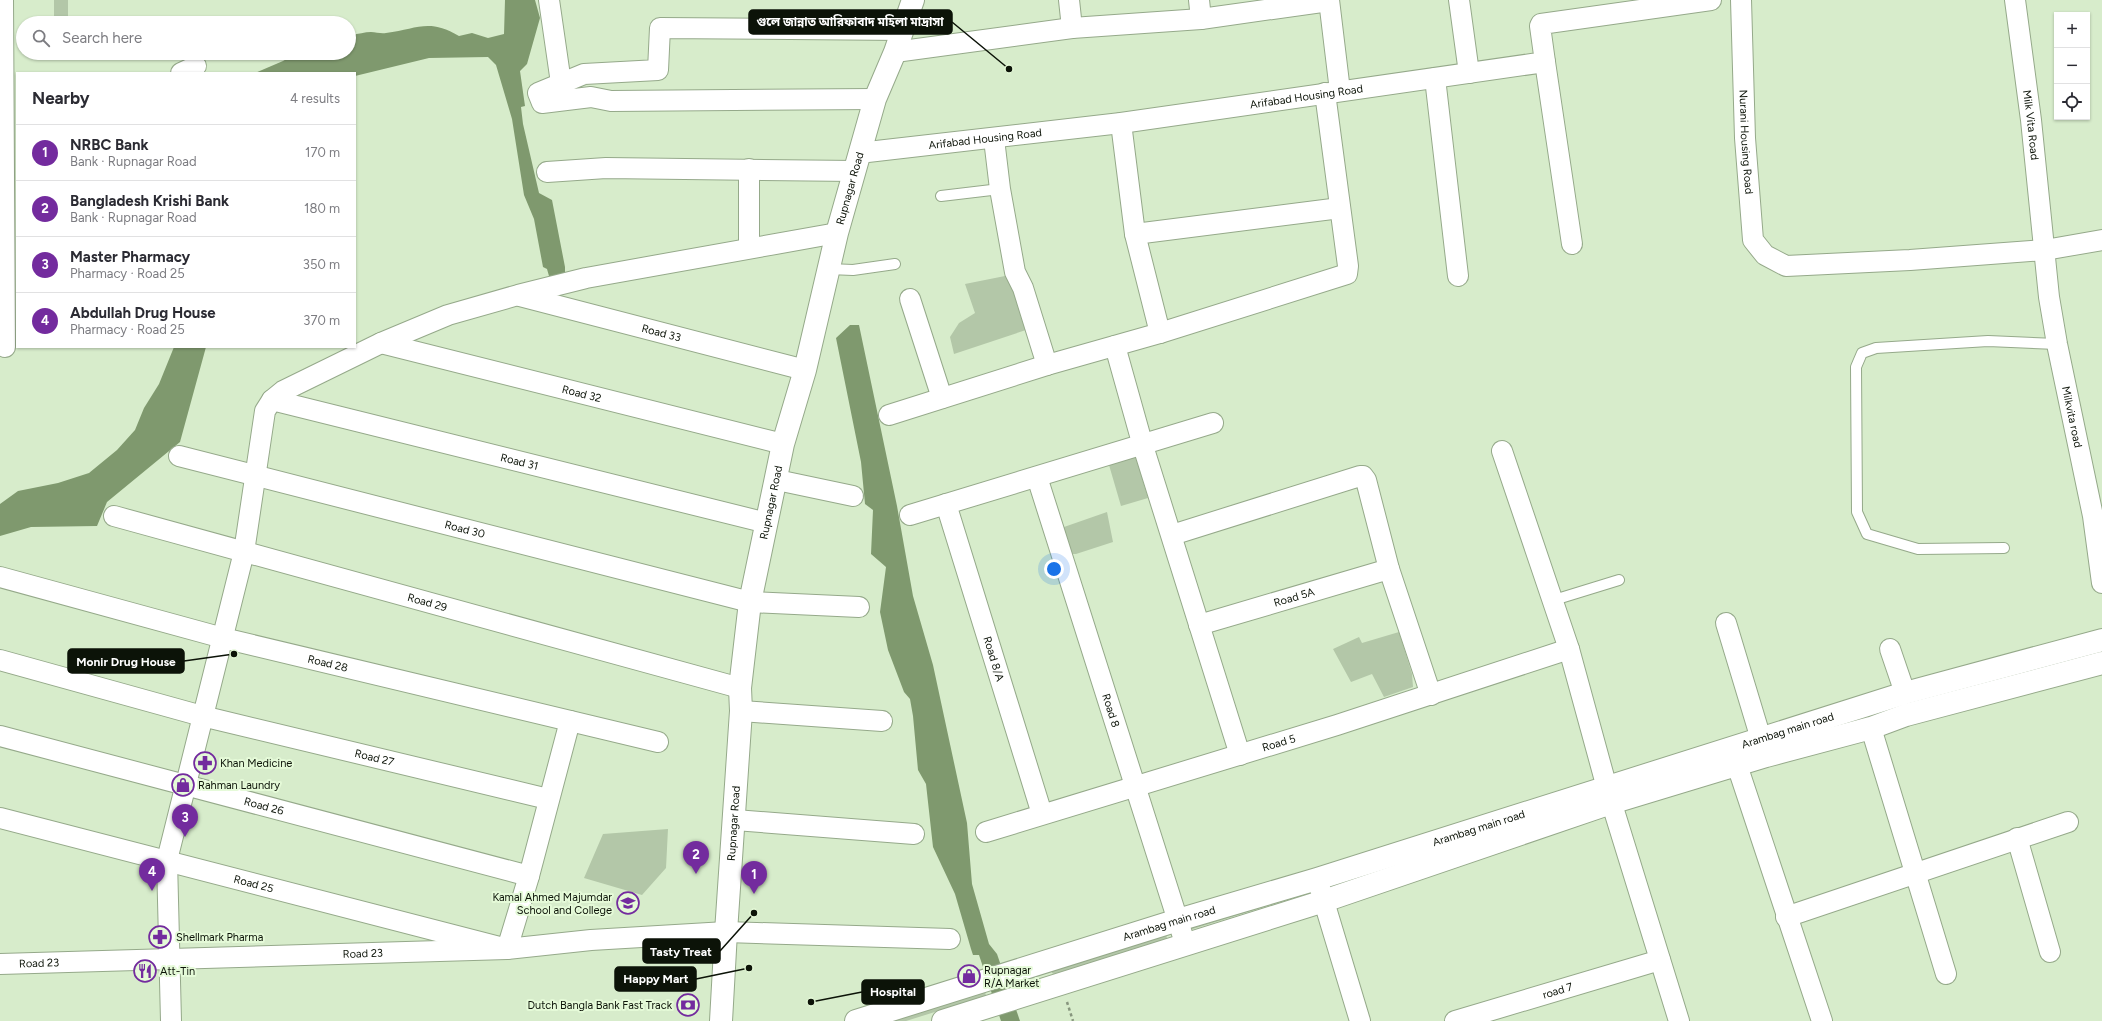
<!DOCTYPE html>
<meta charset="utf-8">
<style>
body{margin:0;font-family:Figtree,"Noto Sans Bengali",sans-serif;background:#f7f7f7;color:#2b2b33}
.controls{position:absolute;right:12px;top:12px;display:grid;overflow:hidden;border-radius:0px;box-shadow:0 1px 3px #0004}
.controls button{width:36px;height:36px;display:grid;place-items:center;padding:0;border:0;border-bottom:1px solid #e1e1e2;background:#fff;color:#2b2b33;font:20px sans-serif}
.you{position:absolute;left:1054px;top:569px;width:14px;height:14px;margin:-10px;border:3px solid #fff;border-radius:50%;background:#1a73e8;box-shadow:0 0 0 6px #1a73e833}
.badge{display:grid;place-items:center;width:26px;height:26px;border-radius:50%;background:#732b9e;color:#fff;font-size:13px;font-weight:700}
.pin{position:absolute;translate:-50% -33px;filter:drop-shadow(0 1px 2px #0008)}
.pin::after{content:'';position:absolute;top:21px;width:14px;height:12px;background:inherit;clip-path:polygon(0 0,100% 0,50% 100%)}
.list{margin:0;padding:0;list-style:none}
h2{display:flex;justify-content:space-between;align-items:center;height:52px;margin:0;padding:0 16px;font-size:17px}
h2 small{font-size:13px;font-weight:400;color:#7c7c81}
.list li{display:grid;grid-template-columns:26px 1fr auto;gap:12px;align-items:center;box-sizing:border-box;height:56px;padding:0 16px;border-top:1px solid #e1e1e2}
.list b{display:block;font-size:15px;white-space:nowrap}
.list p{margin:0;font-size:13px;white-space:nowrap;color:#7c7c81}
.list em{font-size:13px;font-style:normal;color:#7c7c81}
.icon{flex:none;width:22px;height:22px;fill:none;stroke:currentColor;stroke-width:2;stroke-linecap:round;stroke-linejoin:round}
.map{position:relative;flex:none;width:2102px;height:1021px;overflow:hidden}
.search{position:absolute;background:#fff;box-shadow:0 1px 3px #0004;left:16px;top:16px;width:340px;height:44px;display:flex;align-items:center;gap:10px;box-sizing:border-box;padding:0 14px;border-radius:22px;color:#7c7c81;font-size:15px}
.panel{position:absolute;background:#fff;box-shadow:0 1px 3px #0004;left:16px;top:72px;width:340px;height:276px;border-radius:0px}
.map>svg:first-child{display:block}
.green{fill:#b3c7a8}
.water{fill:#7f996e}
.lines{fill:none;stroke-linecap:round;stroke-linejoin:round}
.service-casing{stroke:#95a98a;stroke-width:12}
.minor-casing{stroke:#95a98a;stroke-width:22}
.tertiary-casing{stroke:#95a98a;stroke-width:24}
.path{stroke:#87967e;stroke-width:2.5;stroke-dasharray:3 3;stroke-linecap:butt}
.service{stroke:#fff;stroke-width:10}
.minor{stroke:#fff;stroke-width:20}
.tertiary{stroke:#fff;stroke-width:22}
.labels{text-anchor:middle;stroke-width:4;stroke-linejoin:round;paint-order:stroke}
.street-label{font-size:11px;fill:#0c1308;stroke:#e5fad8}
.poi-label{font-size:11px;fill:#0c1308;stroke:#e5fad8;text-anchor:start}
.leader{fill:none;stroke:#0c1308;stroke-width:1.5}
.callout-dot{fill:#0c1308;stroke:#e5fad8;stroke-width:1.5}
.callout{fill:#0c1308;stroke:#0c1308;stroke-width:1.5}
.callout-label{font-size:12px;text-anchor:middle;font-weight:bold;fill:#fff}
</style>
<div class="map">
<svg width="2102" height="1021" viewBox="0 0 2102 1021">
<rect width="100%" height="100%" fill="#d7eccb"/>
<!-- green -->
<path class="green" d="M54,0H68V23H54Z
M1010,275L1026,330L954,354L950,337L959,323L975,313L965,284Z
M1136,457L1148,498L1121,506L1109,465Z
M1107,512L1113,542L1076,554H1070L1065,540L1064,527Z
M1399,632L1412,674L1413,687L1384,697L1372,674L1351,682L1333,649L1359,637L1362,643Z
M668,829L666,868L642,895L584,878L603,834Z
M1304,893L1301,896L1193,929L1190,930L1188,927Z
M1166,933L1167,939L1054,974L1052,973V971Z
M985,991L986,996L906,1021H893Z"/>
<!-- water -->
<path class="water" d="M505,0H535L540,18L527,64L520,71L525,106L521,107L523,124L539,193L552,200L565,267V279L551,283L547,269L543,267L534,219L524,195L512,119L496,65L488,57L429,58L355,76V73H255L283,61L297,53H349V36L352,35C358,34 365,32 371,32C376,32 381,34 386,33C417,29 429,18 459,36L472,33L488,38L504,34Z
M850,325H859L897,506L913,596L933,665L967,823L972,884L989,944L997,954L1020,1021H1001L979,955H973L971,949L955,894L933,847L926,784L918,770L913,716L910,699L904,692L888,650L880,612L886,567L871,554L873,510L865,504L861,462L836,338Z
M174,347H206L180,442L107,502L97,526L31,527L0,536V504L18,491L58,483L89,473L117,450L135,430L144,408L159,384Z"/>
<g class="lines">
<!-- service casing -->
<g class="service-casing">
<path id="service" d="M941,196L1000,189
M829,269L853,270L895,264
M2004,548L1918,549L1867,534L1857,512L1856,367L1862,353L1876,348L1988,341L2057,344
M1554,600L1619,580"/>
</g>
<!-- minor casing -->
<g class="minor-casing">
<g id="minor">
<path d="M3,0L5,347"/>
<path d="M549,0L561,83"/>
<path d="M1069,0L1072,28"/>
<path d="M1199,0L1201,19"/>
<path d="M1329,0L1340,91"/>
<path d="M1459,0L1469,73"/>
<path id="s1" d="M1741,0L1745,138L1753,240L1765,255L1786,266L1910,260L2045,250L2102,240"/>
<path id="s2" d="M2015,0L2031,120L2049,297L2057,344L2093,516L2102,583"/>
<path d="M895,52L1072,28L1201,19L1329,1"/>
<path d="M1545,62L1572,244"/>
<path d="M181,73L196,66"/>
<path d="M1435,78L1458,276"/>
<path d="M875,99L611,101L591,97L542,103L538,93L584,74L658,70L660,28L902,30"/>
<path d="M1121,123L1135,234L1160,333"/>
<path d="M994,139L1000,189L1015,272L1023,288L1047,365"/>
<path id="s3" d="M859,153L1121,123L1545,62L1540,26L1541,24L1711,0"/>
<path d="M547,172L606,168L855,171"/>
<path d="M1135,234L1340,208"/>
<path d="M749,248V169"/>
<path id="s4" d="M520,296L805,370"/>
<path d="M910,299L942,398"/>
<path id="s5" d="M381,343L783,444"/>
<path d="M1115,346L1143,446L1240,755"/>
<path id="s6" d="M272,400L767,523"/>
<path d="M889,415L1047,365L1160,333L1347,274L1348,266L1325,93"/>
<path d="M1502,451L1569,649L1607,788L1679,1021"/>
<path id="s7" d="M179,456L750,602L859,607"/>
<path id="s8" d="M1037,477L1185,943"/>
<path d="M777,480L853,496"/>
<path id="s9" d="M946,504L1042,814"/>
<path d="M910,515L1213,423"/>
<path id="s10" d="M114,516L740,688"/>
<path d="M1172,535L1360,476H1363L1366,480L1389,569L1431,695"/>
<path id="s11" d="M0,577L223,638L658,742"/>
<path d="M1726,623L1761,739"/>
<path id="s12" d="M1199,625L1389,569"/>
<path d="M1890,649L1905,693"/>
<path id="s13" d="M0,660L202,716L548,799"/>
<path d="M741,711L882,721"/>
<path d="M1871,728L1946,974"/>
<path id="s14" d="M0,736L529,876"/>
<path d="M1732,750L1822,1021"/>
<path id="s15" d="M0,818L507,949L529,876L570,721"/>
<path d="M735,820L914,834"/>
<path id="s16" d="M986,832L1337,725L1569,649"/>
<path d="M2017,838L2050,952"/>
<path d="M1319,885L1360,1021"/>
<path d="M1786,917L2068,822"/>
<path id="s17" d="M0,964L507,949L591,940L726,932L950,939"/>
<path d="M171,1021L167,860L244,552L265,411L272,400L283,391L381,343L448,315L518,295L586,278L837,233"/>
<path id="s18" d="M1455,1021L1660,960"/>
</g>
</g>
<!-- tertiary casing -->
<g class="tertiary-casing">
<g id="tertiary">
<path id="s19" d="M721,1021L726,932L741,711L740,688L750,602L783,444L805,370L837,233L875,99L895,52L913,0"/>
<path id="s20" d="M856,1021L1178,920L1317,879L1905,693L2102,640"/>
<path d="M943,1021L1324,901L1611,803L1766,756L1871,728L1906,715L2102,663"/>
</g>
</g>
<!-- path -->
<path class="path" d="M1067,1002L1073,1021"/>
<!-- service -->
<use href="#service" class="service"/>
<!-- minor -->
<use href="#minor" class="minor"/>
<!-- tertiary -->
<use href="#tertiary" class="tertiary"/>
</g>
<!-- icons -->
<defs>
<g id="pharmacy-ring" transform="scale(1.15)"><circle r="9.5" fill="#e5fad8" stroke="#732b9e" stroke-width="1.5"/><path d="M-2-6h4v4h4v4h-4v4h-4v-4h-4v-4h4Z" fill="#732b9e"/></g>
<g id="shop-ring" transform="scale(1.15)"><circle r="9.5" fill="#e5fad8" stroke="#732b9e" stroke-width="1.5"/><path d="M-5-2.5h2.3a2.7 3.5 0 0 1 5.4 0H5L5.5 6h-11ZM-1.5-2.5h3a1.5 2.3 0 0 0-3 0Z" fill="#732b9e"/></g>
<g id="school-ring" transform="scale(1.15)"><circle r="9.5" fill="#e5fad8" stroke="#732b9e" stroke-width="1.5"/><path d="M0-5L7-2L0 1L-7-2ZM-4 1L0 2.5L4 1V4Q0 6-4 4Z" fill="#732b9e"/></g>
<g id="restaurant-ring" transform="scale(1.15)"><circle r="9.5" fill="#e5fad8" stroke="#732b9e" stroke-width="1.5"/><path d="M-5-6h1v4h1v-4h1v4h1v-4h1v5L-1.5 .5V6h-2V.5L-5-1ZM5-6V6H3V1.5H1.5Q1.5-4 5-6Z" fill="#732b9e"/></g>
<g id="bank-ring" transform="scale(1.15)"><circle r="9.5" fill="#e5fad8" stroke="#732b9e" stroke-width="1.5"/><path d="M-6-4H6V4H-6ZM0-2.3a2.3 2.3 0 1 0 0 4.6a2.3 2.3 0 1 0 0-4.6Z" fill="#732b9e"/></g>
</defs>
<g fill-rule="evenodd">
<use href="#pharmacy-ring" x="205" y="763"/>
<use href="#shop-ring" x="183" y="785"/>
<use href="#school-ring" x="628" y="903"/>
<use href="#pharmacy-ring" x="160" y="937"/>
<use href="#restaurant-ring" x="145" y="971"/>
<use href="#shop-ring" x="969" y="976"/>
<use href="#bank-ring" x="688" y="1005"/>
</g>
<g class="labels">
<!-- street labels -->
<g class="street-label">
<text dy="4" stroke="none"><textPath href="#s3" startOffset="451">Arifabad Housing Road</textPath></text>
<text dy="4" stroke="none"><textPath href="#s2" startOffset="126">Milk Vita Road</textPath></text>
<text dy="4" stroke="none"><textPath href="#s3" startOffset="127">Arifabad Housing Road</textPath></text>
<text dy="4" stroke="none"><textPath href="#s1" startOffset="142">Nurani Housing Road</textPath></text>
<text dy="4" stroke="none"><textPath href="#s19" startOffset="846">Rupnagar Road</textPath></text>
<text dy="4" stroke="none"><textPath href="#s4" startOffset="146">Road 33</textPath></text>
<text dy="4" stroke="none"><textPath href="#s5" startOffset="207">Road 32</textPath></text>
<text dy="4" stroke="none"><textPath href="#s2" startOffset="421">Milkvita road</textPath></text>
<text dy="4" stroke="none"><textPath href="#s6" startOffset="255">Road 31</textPath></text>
<text dy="4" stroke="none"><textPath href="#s19" startOffset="522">Rupnagar Road</textPath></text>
<text dy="4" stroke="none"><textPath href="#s7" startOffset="295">Road 30</textPath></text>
<text dy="4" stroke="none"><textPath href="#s12" startOffset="99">Road 5A</textPath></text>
<text dy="4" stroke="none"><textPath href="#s10" startOffset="325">Road 29</textPath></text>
<text dy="4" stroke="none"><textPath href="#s9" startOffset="162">Road 8/A</textPath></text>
<text dy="4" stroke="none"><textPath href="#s11" startOffset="339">Road 28</textPath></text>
<text dy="4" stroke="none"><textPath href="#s8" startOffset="245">Road 8</textPath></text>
<text dy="4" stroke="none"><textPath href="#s20" startOffset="976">Arambag main road</textPath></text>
<text dy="4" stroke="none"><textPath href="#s16" startOffset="306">Road 5</textPath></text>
<text dy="4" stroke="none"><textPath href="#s13" startOffset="387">Road 27</textPath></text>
<text dy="4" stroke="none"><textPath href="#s14" startOffset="273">Road 26</textPath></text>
<text dy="4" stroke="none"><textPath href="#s19" startOffset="198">Rupnagar Road</textPath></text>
<text dy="4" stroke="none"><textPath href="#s20" startOffset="652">Arambag main road</textPath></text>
<text dy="4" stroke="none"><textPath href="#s15" startOffset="262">Road 25</textPath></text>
<text dy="4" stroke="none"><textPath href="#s20" startOffset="328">Arambag main road</textPath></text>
<text dy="4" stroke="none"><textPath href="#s17" startOffset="363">Road 23</textPath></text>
<text dy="4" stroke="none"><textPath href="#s17" startOffset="39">Road 23</textPath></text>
<text dy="4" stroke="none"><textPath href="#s18" startOffset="107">road 7</textPath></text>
</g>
<!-- poi labels -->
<g class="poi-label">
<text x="220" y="767">Khan Medicine</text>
<text x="198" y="789">Rahman Laundry</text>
<text x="612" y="901" text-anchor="end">Kamal Ahmed Majumdar<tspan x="612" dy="13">School and College</tspan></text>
<text x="176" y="941">Shellmark Pharma</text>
<text x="984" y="974">Rupnagar<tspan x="984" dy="13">R/A Market</tspan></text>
<text x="160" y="975">Att-Tin</text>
<text x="672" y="1009" text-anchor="end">Dutch Bangla Bank Fast Track</text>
</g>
</g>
<!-- callouts -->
<path class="leader" d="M1009 69L952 22M234 654L184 661M754 913L720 951M749 968L696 979M811 1002L862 992"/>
<g class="callout-dot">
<circle cx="1009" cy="69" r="4"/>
<circle cx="234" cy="654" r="4"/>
<circle cx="754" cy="913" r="4"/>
<circle cx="749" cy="968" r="4"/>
<circle cx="811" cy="1002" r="4"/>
</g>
<g class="callout">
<rect x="749" y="10" width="203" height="24" rx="4"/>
<rect x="68" y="649" width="116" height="24" rx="4"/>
<rect x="643" y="939" width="77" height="24" rx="4"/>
<rect x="615" y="967" width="81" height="24" rx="4"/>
<rect x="862" y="980" width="62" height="24" rx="4"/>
</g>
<g class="callout-label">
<text x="850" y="26">গুলে জান্নাত আরিফাবাদ মহিলা মাদ্রাসা</text>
<text x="126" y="666">Monir Drug House</text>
<text x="681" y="956">Tasty Treat</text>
<text x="656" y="983">Happy Mart</text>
<text x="893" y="996">Hospital</text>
</g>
</svg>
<div class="controls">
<button>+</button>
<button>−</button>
<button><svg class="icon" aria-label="locate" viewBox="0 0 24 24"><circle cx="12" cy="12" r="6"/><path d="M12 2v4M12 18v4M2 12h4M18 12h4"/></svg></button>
</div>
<div class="you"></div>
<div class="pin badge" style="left:754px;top:894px">1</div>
<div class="pin badge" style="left:696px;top:874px">2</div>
<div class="pin badge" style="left:185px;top:837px">3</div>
<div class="pin badge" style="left:152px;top:891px">4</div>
<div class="search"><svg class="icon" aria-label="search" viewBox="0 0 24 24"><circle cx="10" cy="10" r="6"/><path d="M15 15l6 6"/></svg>Search here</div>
<section class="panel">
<h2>Nearby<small>4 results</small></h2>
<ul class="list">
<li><span class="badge">1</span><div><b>NRBC Bank</b><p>Bank · Rupnagar Road</p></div><em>170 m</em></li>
<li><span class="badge">2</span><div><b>Bangladesh Krishi Bank</b><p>Bank · Rupnagar Road</p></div><em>180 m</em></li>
<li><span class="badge">3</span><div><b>Master Pharmacy</b><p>Pharmacy · Road 25</p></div><em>350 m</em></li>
<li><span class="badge">4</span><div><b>Abdullah Drug House</b><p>Pharmacy · Road 25</p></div><em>370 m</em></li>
</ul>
</section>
</div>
